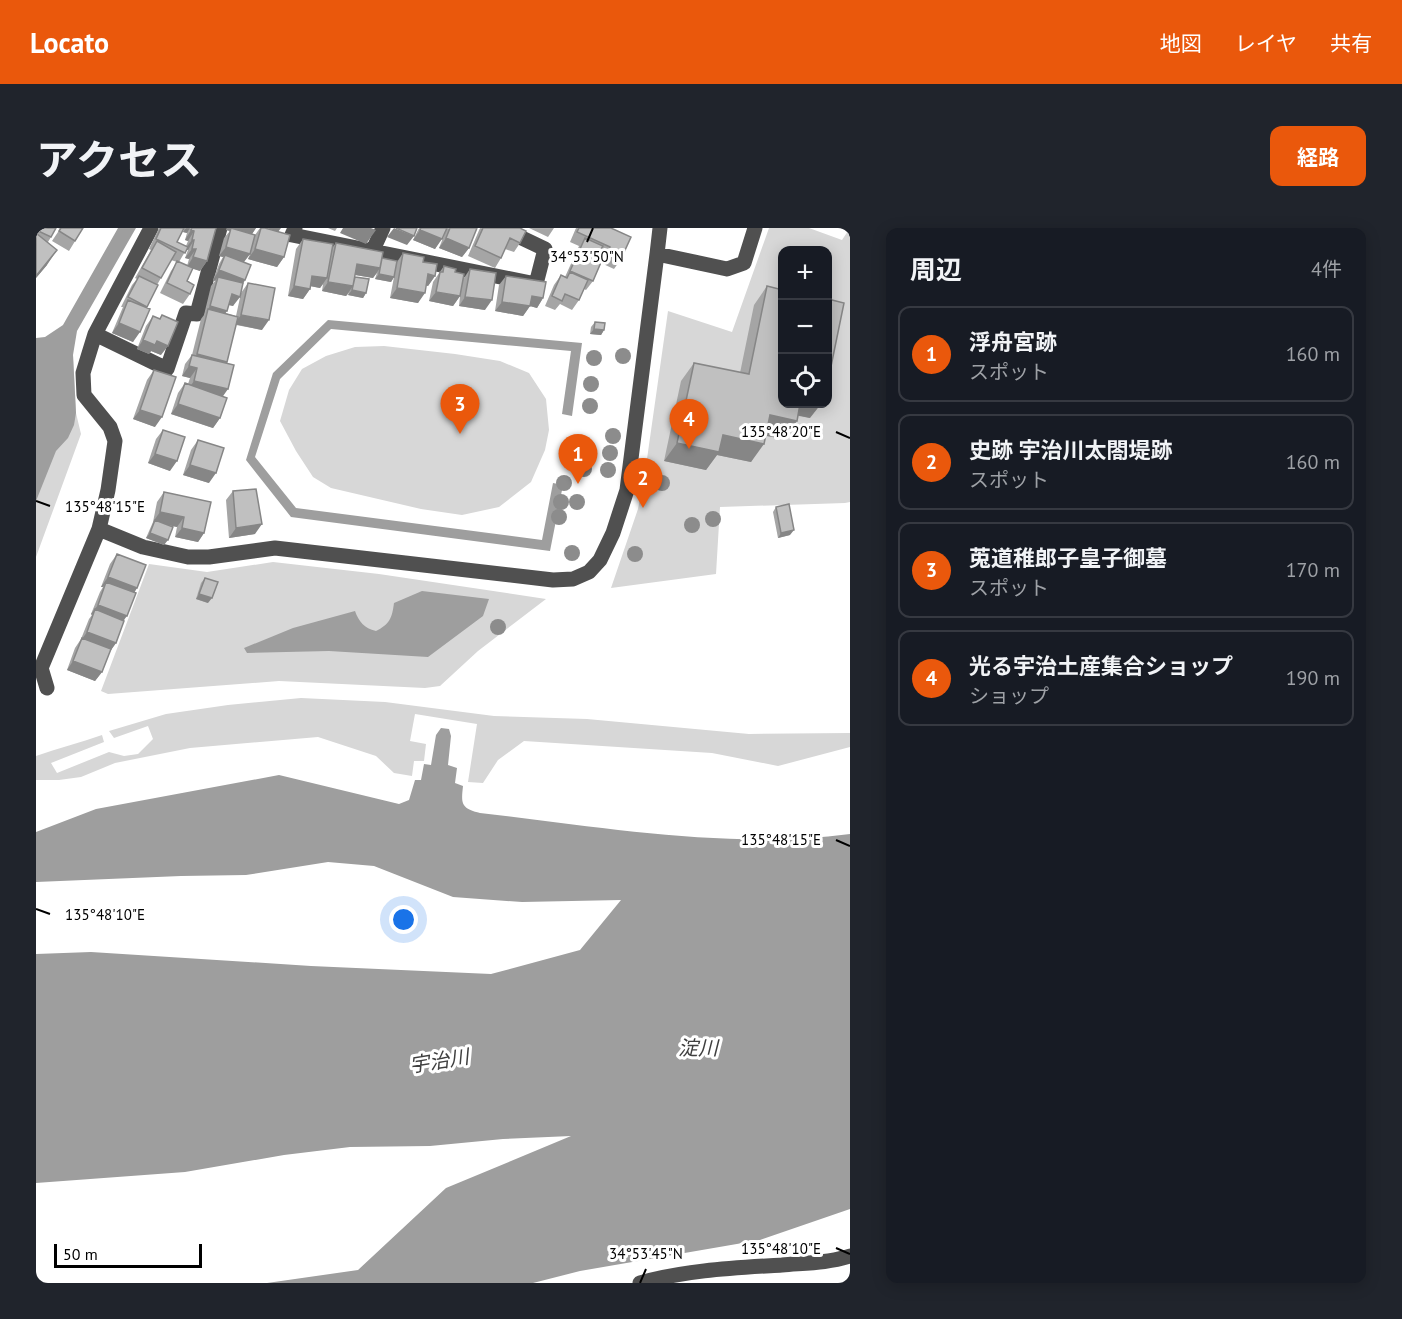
<!DOCTYPE html>
<html lang="ja">
<meta charset="utf-8">
<style>
body{margin:0;font-family:"PT Sans","Noto Sans JP",sans-serif;background:#20242c;color:#f1f3f6}
.controls{position:absolute;right:18px;top:18px;display:grid;overflow:hidden;border-radius:12px;box-shadow:0 3px 15px #0003}
.controls button{width:54px;height:54px;display:grid;place-items:center;padding:0;border:0;border-bottom:2px solid #363941;background:#171b24;color:#f1f3f6;font:30px sans-serif}
.scale{position:absolute;left:18px;bottom:15px;width:148px;box-sizing:border-box;padding-left:6px;border:3px solid #000;border-top:0;font-size:16px;line-height:21px;white-space:nowrap;color:#000;-webkit-text-stroke:4px #fff;paint-order:stroke}
.you{position:absolute;left:368px;top:692px;width:21px;height:21px;margin:-15px;border:4px solid #fff;border-radius:50%;background:#1a73e8;box-shadow:0 0 0 9px #1a73e833}
.badge{display:grid;place-items:center;width:39px;height:39px;border-radius:50%;background:#ea580c;color:#fff;font-size:20px;font-weight:700}
.pin{position:absolute;translate:-50% -50px;filter:drop-shadow(0 2px 3px #0008)}
.pin::after{content:'';position:absolute;top:32px;width:21px;height:18px;background:inherit;clip-path:polygon(0 0,100% 0,50% 100%)}
.list{margin:0;padding:0;list-style:none}
h2{display:flex;justify-content:space-between;align-items:center;height:78px;margin:0;padding:0 24px;font-size:26px}
h2 small{font-size:20px;font-weight:400;color:#9ea1a6}
.list li{display:grid;grid-template-columns:39px 1fr auto;gap:18px;align-items:center;box-sizing:border-box;height:96px;margin:0 12px 12px;padding:0 12px;border:2px solid #363941;border-radius:12px}
.list b{display:block;font-size:22px;white-space:nowrap}
.list p{margin:0;font-size:20px;white-space:nowrap;color:#9ea1a6}
.list em{font-size:20px;font-style:normal;color:#9ea1a6}
.icon{flex:none;width:33px;height:33px;fill:none;stroke:currentColor;stroke-width:2;stroke-linecap:round;stroke-linejoin:round}
.map{position:relative;flex:none;width:814px;height:1055px;overflow:hidden;border-radius:12px}
header{display:flex;align-items:center;gap:36px;box-sizing:border-box;height:84px;padding:0 30px;background:#ea580c;color:#fff}
header strong{font-size:28px}
nav{display:flex;gap:33px;margin-inline-start:auto;font-size:21px}
.intro{display:flex;align-items:center;justify-content:space-between;box-sizing:border-box;height:144px;padding:0 36px}
h1{margin:0;font-size:42px}
.button{padding:15px 27px;border-radius:12px;background:#ea580c;color:#fff;font-size:21px;font-weight:700}
main{display:flex;gap:36px;padding:0 36px}
aside{flex:1;background:#171b24;border-radius:12px;box-shadow:0 3px 15px #0003}
.map>svg:first-child{display:block}
.green{fill:#d7d7d7;fill-rule:evenodd}
.water{fill:#9e9e9e}
.lines{fill:none;stroke-linecap:round;stroke-linejoin:round}
.minor{stroke:#505050;stroke-width:15}
.tree{fill:#8c8c8c}
.wall{fill:#a5a5a5;fill-rule:evenodd}
.shaded-wall{fill:#868686}
.building{fill:#c0c0c0;stroke:#868686;stroke-width:1.5}
.ticks{fill:none;stroke:#000;stroke-width:2}
.labels{text-anchor:middle;stroke-width:6;stroke-linejoin:round;paint-order:stroke}
.water-label{font-size:20px;font-style:italic;fill:#3f3f3f;stroke:#fff}
.ticks-label{font-size:15px;text-anchor:middle;fill:#000;stroke:#fff;stroke-width:6;stroke-linejoin:round;paint-order:stroke}
</style>
<header>
<strong>Locato</strong>
<nav><a>地図</a><a>レイヤ</a><a>共有</a></nav>
</header>
<div class="intro"><h1>アクセス</h1><a class="button">経路</a></div>
<main>
<div class="map">
<svg width="814" height="1055" viewBox="0 0 814 1055">
<rect width="100%" height="100%" fill="#fff"/>
<!-- green -->
<path class="green" d="M733,0H773L806,12L814,0V274L809,275L684,279L680,346L575,360L602,281L609,245L632,83L696,104ZM746,22H792V176H746Z
M348,118L419,126L464,133L493,145L510,171L513,202L509,222L495,254L463,279L426,287L385,281L295,260L277,249L260,223L244,193L253,162L266,141L290,128L319,119Z
M37,127L40,185L45,206L0,329V176Z
M237,334L343,346L510,371L442,423L404,458L389,460L243,453L72,466L65,463L113,336L171,344Z
M265,470L349,474L458,488L551,491L713,506L814,505V519L742,538L676,525L488,513L462,532L447,555L432,554L441,496L379,486L374,513L390,516L388,533H378L376,548L358,545L340,528L282,509L154,520L79,535L45,549L23,552H0V528C22,520 44,515 66,507L68,514L15,535L21,545L73,524L88,528L102,526L117,511L112,498L78,510L73,503L130,486L192,477Z"/>
<!-- water -->
<path class="water" d="M82,0H100L41,103L37,127L40,185L38,197L32,210L20,223L0,273V110L9,109L27,97Z
M292,92L546,115L536,188L526,186L535,123L295,101L244,151L219,229L260,280L506,312L517,255L527,257L514,323L255,289L210,232L237,145Z
M386,363L453,371L447,388L392,429L293,423L211,425L208,420L257,400L319,383C323,394 328,400 340,403C354,396 356,390 358,375Z
M405,500L413,501L415,508L412,537L421,540L419,555L427,558C425,576 425,580 444,585C565,599 692,622 814,606V981L724,1012L544,1043L497,1055H231L322,1042L410,960L535,908L467,911L394,918L314,919L248,927L149,944L0,955V726L55,724L275,738L455,746L544,722L585,672L486,674L417,669L338,638L292,634L210,647L145,648L0,654V604L60,581L243,547L363,576L373,572L379,552H385L388,536L395,537L400,507Z"/>
<g class="lines">
<!-- minor -->
<path class="minor" d="M259,0L256,7L500,56L509,21L465,0
M624,0L621,26L691,41L708,35L719,0
M337,22L347,0
M59,106L131,141L150,85L161,86L184,0
M63,301L107,319L152,329H173L239,320L517,352L537,351L553,344L564,332L577,305L591,262L621,26
M11,460L5,440L63,301L72,262L79,213L74,199L48,167L47,145L59,106L115,0
M604,1055C650,1042 698,1040 746,1037C768,1035 793,1035 814,1028"/>
</g>
<!-- trees -->
<g class="tree">
<circle cx="587" cy="128" r="8"/>
<circle cx="558" cy="130" r="8"/>
<circle cx="555" cy="156" r="8"/>
<circle cx="554" cy="178" r="8"/>
<circle cx="577" cy="208" r="8"/>
<circle cx="574" cy="225" r="8"/>
<circle cx="548" cy="241" r="8"/>
<circle cx="572" cy="242" r="8"/>
<circle cx="528" cy="255" r="8"/>
<circle cx="626" cy="255" r="8"/>
<circle cx="525" cy="274" r="8"/>
<circle cx="541" cy="274" r="8"/>
<circle cx="523" cy="289" r="8"/>
<circle cx="677" cy="291" r="8"/>
<circle cx="656" cy="297" r="8"/>
<circle cx="536" cy="325" r="8"/>
<circle cx="599" cy="326" r="8"/>
<circle cx="462" cy="399" r="8"/>
</g>
<!-- wall -->
<path class="wall" d="M0,0L15,9L12,14L11,37L0,50Z
M22,0H47L33,23L16,13L24,1Z
M123,0H148L141,14L150,18L152,13L149,12L151,5L147,4L148,0H180L171,33L164,43L156,40L151,53L154,66L147,76L124,65L135,43L141,34L135,32L121,57L110,80L97,114L76,105L87,79H85L96,57L101,51L99,50L115,22L113,21ZM150,22H152L149,30L153,31L151,38L143,34Z
M191,0H220L216,6L219,7L224,0L248,29L241,39L212,31L214,26L208,34L209,52L197,78L193,77L189,85L200,88L205,65L212,55L226,102L200,97L190,135L184,190L177,200L135,186L142,165L149,155L152,156L154,150L146,148L149,136L156,127L165,91L168,87L175,58L179,53L177,52L183,36L187,29L183,28L188,10L194,3L190,2Z
M292,0H301L299,3Z
M383,0H411L399,21L377,12Z
M411,0H441L433,20L426,29L403,20Z
M444,0H484V15L478,24L469,21L465,30L459,40L432,28Z
M493,0H518L512,9Z
M540,0H575L585,31L578,41L565,35L557,53L550,62L548,61L543,72L536,82L524,76L519,82L509,78L518,57L525,47L529,49L543,18L534,14Z
M267,11L296,20L300,15L346,30L361,34L367,25L387,34L399,48L392,58L390,57L382,75L354,70L358,49L355,54L339,51L341,45L337,50L319,47V49L330,65L327,70L312,67L313,65L310,68L286,63L287,56L284,60L274,58V61L267,71L252,68L260,21Z
M408,38L428,50L434,41L449,82L423,78L424,68L417,78L393,73L397,54Z
M470,48L507,70L501,80L494,78L487,88L459,83L463,57Z
M731,58L774,190L762,187L748,211L730,208L715,234L681,227L670,242L628,233L645,153L658,135L704,145L718,77Z
M126,87L125,127L115,123L113,126L101,121L110,98L117,88L123,91Z
M559,94L568,102L565,107L554,106L555,99Z
M118,142L119,199L97,191L111,152Z
M127,202L134,243L112,235L120,211Z
M162,212L173,255L147,247L155,222Z
M197,263L219,306L193,310L190,272Z
M128,264L168,305L162,314L139,309L141,299L133,297L128,317L110,310L117,294L121,274Z
M740,279L754,307L742,310L737,284Z
M81,326L101,360L98,364L80,415L74,423L66,444L59,453L31,442L39,420L45,411L53,391L56,387L55,386L64,364L67,359H65L74,336Z
M169,350L172,375L160,371L165,355Z"/>
<!-- shaded-wall -->
<path class="shaded-wall" d="M150,0H154L151,5L147,4Z
M191,0H220L214,9L195,0L194,3L190,2Z
M231,0H245L242,4Z
M307,0H335L340,2L330,16L304,5Z
M358,0L378,8L371,17L351,9Z
M155,2L158,3L152,13L149,12Z
M384,2L406,11L399,21L377,12Z
M410,10L433,20L426,29L403,20Z
M156,12H158L152,22L149,21Z
M190,19L214,26L207,35L189,27L187,29L183,28Z
M156,21H160L153,31L149,30Z
M219,21L248,29L241,39L212,31Z
M21,22L11,37L0,50V48Z
M157,29L171,33L164,43L151,39Z
M321,36L344,40L337,50L314,46Z
M183,42L209,52L202,62L182,49L179,53L177,52Z
M343,46L358,49L355,54L339,51Z
M392,46L399,48L392,58L385,56Z
M276,48L291,50L284,60L269,57Z
M292,54L317,58L310,68L286,63Z
M258,58L274,61L267,71L252,68Z
M361,60L389,65L382,75L354,70Z
M316,62L330,65L327,70L312,67Z
M400,64L424,68L417,78L393,73Z
M196,66L204,69L197,78L189,76Z
M496,68L507,70L501,80L494,78L487,88L459,83L466,74Z
M429,69L456,72L449,82L423,78Z
M174,78L191,83L185,92L172,81Z
M205,87L233,92L226,102L198,96Z
M83,95L104,104L97,114L76,105Z
M558,101L568,102L565,107L554,106Z
M107,112L121,113L132,118L125,127L115,123L113,126L101,121Z
M161,126L191,134L184,144L154,136Z
M153,138L161,140L154,150L146,148Z
M158,153L192,161L185,171L151,163Z
M142,176L184,190L177,200L135,186Z
M760,176H785L774,190L753,186Z
M104,182L126,189L119,199L97,191Z
M734,187L761,193L748,211L721,206Z
M687,207L728,216L715,234L681,227L670,242L628,233L641,215Z
M119,226L141,233L134,243L112,235Z
M154,237L180,245L173,255L147,247Z
M124,284L148,289L141,299L118,294L119,292L117,294Z
M226,296L219,306L193,310L200,300Z
M146,300L168,305L162,314L139,309Z
M758,302L754,307L742,310L745,305Z
M114,305L132,312L128,317L110,310Z
M72,349L101,360L95,370L70,354L67,359H65Z
M163,366L176,370L172,375L160,371Z
M62,377L91,388L84,397L59,381L56,387L55,386Z
M51,404L80,415L73,425L44,414Z
M37,433L66,444L59,453L31,442Z"/>
<!-- building -->
<path class="building" d="M0,0H20L15,9L0,2Z
M25,0H47L39,13L23,3Z
M125,0H148L141,14L152,19L149,25L120,11Z
M156,0H180L171,33L157,29L160,21H156L158,12H156L158,3L155,2Z
M195,0L219,7L214,26L190,19Z
M225,0H229L254,7L248,29L219,21Z
M360,0H381L378,8Z
M385,0H411L406,11L384,2Z
M414,0H441L433,20L410,10Z
M447,0H484L490,3L484,15L474,10L465,30L439,18Z
M543,0H575L595,9L585,31L572,25L574,19L541,4Z
M0,5L21,22L0,48Z
M549,10L567,18L564,23L569,25L557,53L534,43Z
M267,11L297,16L291,50L276,48L274,61L258,58Z
M121,13L140,24L125,50L106,40Z
M300,15L347,24L344,40L321,36L317,58L292,54Z
M367,25L388,29L387,34L401,36L399,48L392,46L389,65L361,60Z
M189,27L215,37L209,52L183,42Z
M346,30L361,33L358,49L343,46Z
M141,33L157,40L151,53L158,57L154,66L131,55Z
M408,38L420,41L419,44L428,46L424,68L400,64L404,44H407Z
M434,41L460,45L456,72L429,69Z
M534,44L552,52L543,72L529,66L526,73L516,68L525,47L531,50Z
M103,48L122,57L111,79L92,69Z
M470,48L510,54L507,70L496,68L494,78L466,74Z
M182,49L207,55L204,69L196,66L191,83L174,78Z
M319,49L333,51L330,65L316,62Z
M212,55L239,60L233,92L205,87Z
M731,58L747,62V176H764L761,193L734,187L728,216L687,207L683,224L641,215L658,135L713,146Z
M792,71L808,75L792,153Z
M92,72L114,81L104,104L83,95Z
M172,81L202,89L191,134L161,126Z
M126,87L142,94L132,118L121,113L119,117L107,112L117,88L124,91Z
M559,94L569,95L568,102L558,101Z
M156,127L198,137L192,161L158,153L161,140L153,138Z
M118,142L140,149L126,189L104,182Z
M149,155L191,170L184,190L142,176Z
M127,202L149,209L141,233L119,226Z
M162,212L188,220L180,245L154,237Z
M220,261L226,296L200,300L197,263Z
M128,264L175,274L168,305L146,300L148,289L124,284Z
M753,276L758,302L745,305L740,279Z
M119,292L137,299L132,312L114,305Z
M81,326L110,337L101,360L72,349Z
M169,350L182,354L176,370L163,366Z
M70,354L100,365L91,388L62,377Z
M59,381L88,393L80,415L51,404Z
M46,410L75,421L66,444L37,433Z"/>
<!-- ticks -->
<path class="ticks" d="M551,14L557,0M800,204L814,210M0,273L14,278M800,612L814,618M0,681L14,686M800,1020L814,1026M604,1055L610,1041"/>
<g class="labels">
<!-- water labels -->
<g class="water-label">
<text x="662" y="827">淀川</text>
<text transform="translate(403 833) rotate(-9)" y="7">宇治川</text>
</g>
</g>
<g class="ticks-label">
<text x="551" y="34">34°53'50"N</text>
<text x="745" y="209">135°48'20"E</text>
<text x="69" y="284">135°48'15"E</text>
<text x="745" y="617">135°48'15"E</text>
<text x="69" y="692">135°48'10"E</text>
<text x="745" y="1026">135°48'10"E</text>
<text x="610" y="1031">34°53'45"N</text>
</g>
</svg>
<div class="controls">
<button>+</button>
<button>−</button>
<button><svg class="icon" aria-label="locate" viewBox="0 0 24 24"><circle cx="12" cy="12" r="6"/><path d="M12 2v4M12 18v4M2 12h4M18 12h4"/></svg></button>
</div>
<div class="scale">50 m</div>
<div class="you"></div>
<div class="pin badge" style="left:542px;top:256px">1</div>
<div class="pin badge" style="left:607px;top:280px">2</div>
<div class="pin badge" style="left:424px;top:206px">3</div>
<div class="pin badge" style="left:653px;top:221px">4</div>
</div>
<aside>
<h2>周辺<small>4件</small></h2>
<ul class="list">
<li><span class="badge">1</span><div><b>浮舟宮跡</b><p>スポット</p></div><em>160 m</em></li>
<li><span class="badge">2</span><div><b>史跡 宇治川太閤堤跡</b><p>スポット</p></div><em>160 m</em></li>
<li><span class="badge">3</span><div><b>莵道稚郎子皇子御墓</b><p>スポット</p></div><em>170 m</em></li>
<li><span class="badge">4</span><div><b>光る宇治土産集合ショップ</b><p>ショップ</p></div><em>190 m</em></li>
</ul>
</aside>
</main>
